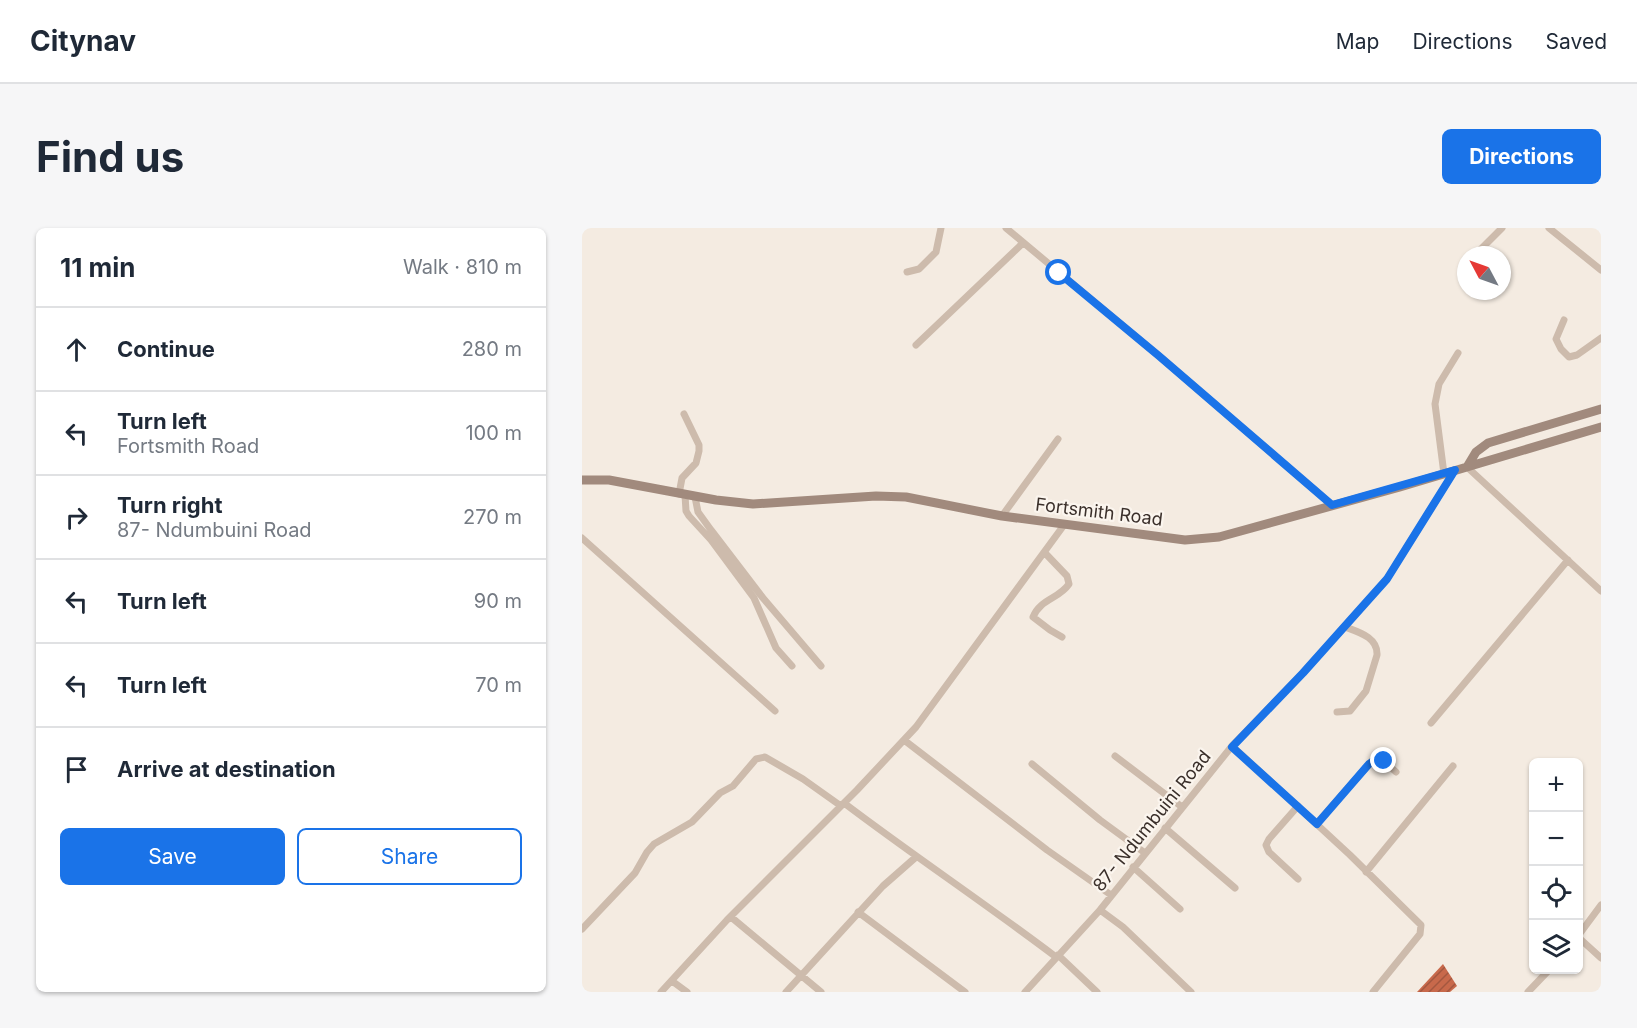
<!DOCTYPE html>
<meta charset="utf-8">
<style>
body{margin:0;font-family:Inter,sans-serif;background:#f6f6f7;color:#1f2937}
.controls{position:absolute;right:18px;bottom:18px;display:grid;overflow:hidden;border-radius:9px;box-shadow:0 2px 4px #0004}
.controls button{width:54px;height:54px;display:grid;place-items:center;padding:0;border:0;border-bottom:2px solid #e0e1e3;background:#fff;color:#1f2937;font:30px sans-serif}
.compass{position:absolute;left:875px;top:18px;width:54px;height:54px;border-radius:50%;background:#fff;box-shadow:0 2px 4px #0004;rotate:311deg}
.stop{position:absolute;width:18px;height:18px;margin:-14px;border:4px solid #1a73e8;border-radius:50%;background:#fff}
.stop.end{background:#1a73e8;border-color:#fff;box-shadow:0 2px 6px #0008}
.list{margin:0;padding:0;list-style:none}
h2{display:flex;justify-content:space-between;align-items:center;height:78px;margin:0;padding:0 24px;font-size:26px}
h2 small{font-size:20px;font-weight:400;color:#747a83}
.list li{display:grid;grid-template-columns:39px 1fr auto;gap:18px;align-items:center;box-sizing:border-box;height:84px;padding:0 24px;border-top:2px solid #e0e1e3}
.list b{display:block;font-size:22px;white-space:nowrap}
.list p{margin:0;font-size:20px;white-space:nowrap;color:#747a83}
.list em{font-size:20px;font-style:normal;color:#747a83}
.actions{display:flex;gap:12px;padding:18px 24px}
.actions a{flex:1;padding:14px 0;border:2px solid #1a73e8;border-radius:9px;text-align:center;font-size:21px;color:#1a73e8}
.actions .main{background:#1a73e8;color:#fff}
.icon{flex:none;width:33px;height:33px;fill:none;stroke:currentColor;stroke-width:2;stroke-linecap:round;stroke-linejoin:round}
.map{position:relative;flex:none;width:1019px;height:764px;overflow:hidden;border-radius:9px}
header{display:flex;align-items:center;gap:36px;box-sizing:border-box;height:84px;padding:0 30px;background:#fff;border-bottom:2px solid #e0e1e3}
header strong{font-size:28px}
nav{display:flex;gap:33px;margin-inline-start:auto;font-size:21px}
.intro{display:flex;align-items:center;justify-content:space-between;box-sizing:border-box;height:144px;padding:0 36px}
h1{margin:0;font-size:42px}
.button{padding:15px 27px;border-radius:9px;background:#1a73e8;color:#fff;font-size:21px;font-weight:700}
main{display:flex;gap:36px;padding:0 36px}
aside{flex:1;background:#fff;border-radius:9px;box-shadow:0 2px 4px #0004}
.map>svg:first-child{display:block}
.building{fill:url(#building-hatch)}
.lines{fill:none;stroke-linecap:round;stroke-linejoin:round}
.street{stroke:#cdbbac;stroke-width:7}
.secondary{stroke:#a18a7d;stroke-width:9}
.route{stroke:#1a73e8;stroke-width:8}
.labels{text-anchor:middle;stroke-width:4.5;stroke-linejoin:round;paint-order:stroke}
.street-label{font-size:18px;fill:#3b302b;stroke:#fbf5ee}
</style>
<header>
<strong>Citynav</strong>
<nav><a>Map</a><a>Directions</a><a>Saved</a></nav>
</header>
<div class="intro"><h1>Find us</h1><a class="button">Directions</a></div>
<main>
<aside>
<h2>11 min<small>Walk · 810 m</small></h2>
<ul class="list">
<li><svg class="icon" aria-label="ahead" viewBox="0 0 24 24"><path d="M12 20V5M6 11l6-6 6 6"/></svg><div><b>Continue</b></div><em>280 m</em></li>
<li><svg class="icon" aria-label="left" viewBox="0 0 24 24"><path d="M17 20v-9H6M10 6l-5 5 5 5"/></svg><div><b>Turn left</b><p>Fortsmith Road</p></div><em>100 m</em></li>
<li><svg class="icon" aria-label="right" viewBox="0 0 24 24"><path d="M7 20v-9h11M14 6l5 5-5 5"/></svg><div><b>Turn right</b><p>87- Ndumbuini Road</p></div><em>270 m</em></li>
<li><svg class="icon" aria-label="left" viewBox="0 0 24 24"><path d="M17 20v-9H6M10 6l-5 5 5 5"/></svg><div><b>Turn left</b></div><em>90 m</em></li>
<li><svg class="icon" aria-label="left" viewBox="0 0 24 24"><path d="M17 20v-9H6M10 6l-5 5 5 5"/></svg><div><b>Turn left</b></div><em>70 m</em></li>
<li><svg class="icon" aria-label="arrive" viewBox="0 0 24 24"><path d="M6 21V4h12l-3 4 3 4H6"/></svg><div><b>Arrive at destination</b></div></li>
</ul>
<div class="actions"><a class="main">Save</a><a>Share</a></div>
</aside>
<div class="map">
<svg width="1019" height="764" viewBox="0 0 1019 764">
<defs>
<pattern id="building-hatch" width="6" height="6" patternUnits="userSpaceOnUse" patternTransform="scale(1.5)"><rect width="6" height="6" fill="#c8694b"/><path d="M-1 1l2-2M0 6l6-6M5 7l2-2" fill="none" stroke="#a4573f"/></pattern>
</defs>
<rect width="100%" height="100%" fill="#f4ebe1"/>
<!-- building -->
<path class="building" d="M861,736L875,758L868,764H835Z"/>
<g class="lines">
<!-- street -->
<path class="street" d="M424,0L577,128L750,277
M967,0L1019,42
M897,23L920,0
M325,44L337,41L354,24L359,0
M982,92L974,111L979,121L987,129L995,127L1019,110
M334,117L441,15
M885,239L1019,363
M862,246L853,176L857,156L876,125
M97,266L100,250L114,235L117,223V217L102,186
M103,267L104,283L107,288L129,312L172,370L194,420L210,438
M113,269L116,284L129,302L181,370L239,438
M420,288L476,211
M0,310L193,483
M463,325L485,348L487,356C477,371 458,371 451,389L468,402L480,409
M755,484L768,483L784,463L795,427C796,409 776,404 763,399
M849,495L986,332
M322,512L465,622L529,667
M650,518L768,627L839,697L838,706L791,764
M533,528L600,579
M450,536L518,592L563,625
M262,575C332,628 404,676 474,729
M716,578L687,611L684,617L687,624L716,651
M735,595L790,533H802L814,544
M583,600L653,660
M551,639L598,681
M784,644L871,538
M518,682L541,699L609,764
M276,684L383,764
M149,689L239,764
M0,701L53,645L65,624L72,616L110,594L138,565L151,558L174,531L183,529L221,551L259,578
M996,708L1019,677
M996,709L1019,730
M476,727L515,764
M90,753L105,764
M79,764L145,692L275,562L334,499L482,297
M204,764L301,658L334,629
M443,764L518,682L650,518L721,445L805,351L873,242
M946,764L967,742"/>
<!-- secondary -->
<path class="secondary" d="M885,239L894,224L906,215L1019,181
M0,252H27L134,272L171,276L294,268L324,269L420,288L603,312L637,309L818,259L1019,199"/>
</g>
<g class="lines">
<!-- route -->
<path class="route" d="M477,45L577,128L750,277L873,242L805,351L721,445L650,519L735,596L787,536L793,532L802,533"/>
</g>
<g class="labels">
<!-- street labels -->
<g class="street-label">
<text transform="translate(517 284) rotate(7)" y="6">Fortsmith Road</text>
<text transform="translate(570 593) rotate(-51)" y="6">87- Ndumbuini Road</text>
</g>
</g>
</svg>
<div class="controls">
<button>+</button>
<button>−</button>
<button><svg class="icon" aria-label="locate" viewBox="0 0 24 24"><circle cx="12" cy="12" r="6"/><path d="M12 2v4M12 18v4M2 12h4M18 12h4"/></svg></button>
<button><svg class="icon" aria-label="layers" viewBox="0 0 24 24"><path d="M12 4l9 5-9 5-9-5zM3 14l9 5 9-5"/></svg></button>
</div>
<svg class="compass" viewBox="-18 -18 36 36"><path d="M0-13l5 13h-10z" fill="#e53935"/><path d="M0 13l5-13h-10z" fill="#747a83"/></svg>
<div class="stop" style="left:477px;top:45px"></div>
<div class="stop end" style="left:802px;top:533px"></div>
</div>
</main>
